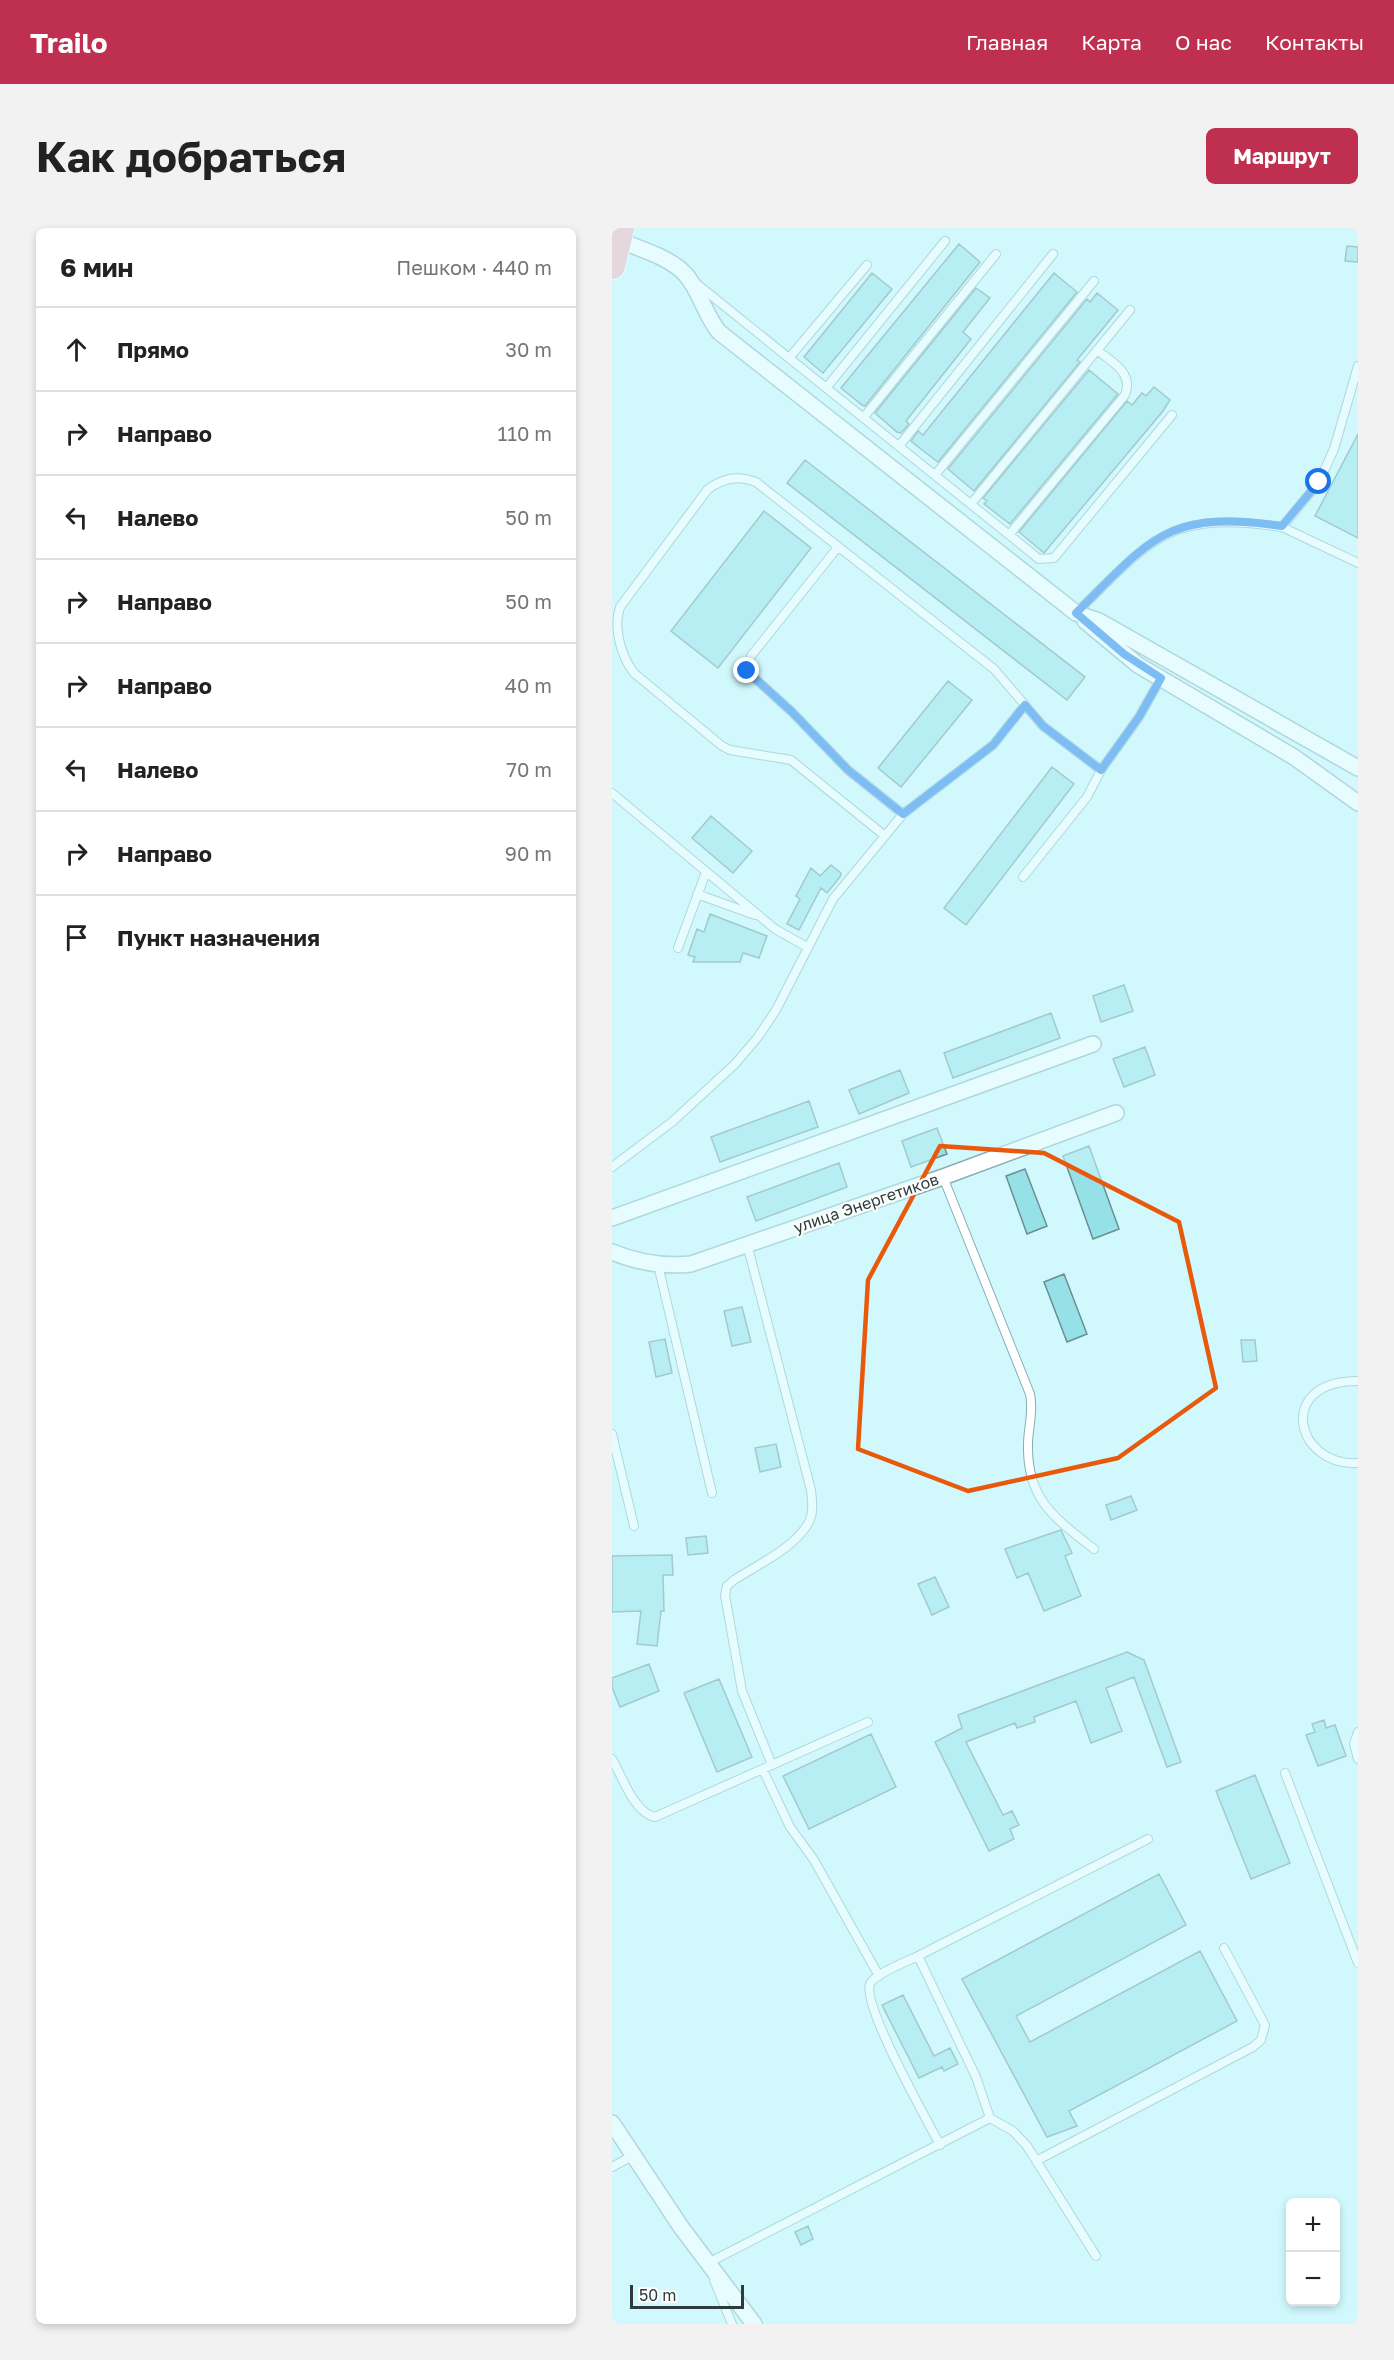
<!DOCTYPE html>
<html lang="ru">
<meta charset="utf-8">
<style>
body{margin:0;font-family:"Golos Text",sans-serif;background:#f2f2f2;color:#222}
.controls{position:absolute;right:18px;bottom:18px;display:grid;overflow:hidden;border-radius:9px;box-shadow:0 3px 9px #0003}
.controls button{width:54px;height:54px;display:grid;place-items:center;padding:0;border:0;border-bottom:2px solid #e0e0e0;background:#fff;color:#222;font:30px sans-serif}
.scale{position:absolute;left:18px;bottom:15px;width:114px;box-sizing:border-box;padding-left:6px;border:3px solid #2d3d3e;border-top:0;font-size:16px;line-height:21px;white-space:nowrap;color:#2d3d3e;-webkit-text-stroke:4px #fdfdfd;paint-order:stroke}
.stop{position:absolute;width:18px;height:18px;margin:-14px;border:4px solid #1a73e8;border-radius:50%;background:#fff}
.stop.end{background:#1a73e8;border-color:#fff;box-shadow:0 2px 6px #0008}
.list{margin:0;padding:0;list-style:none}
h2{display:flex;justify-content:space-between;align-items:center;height:78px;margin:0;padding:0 24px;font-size:26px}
h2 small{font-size:20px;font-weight:400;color:#767676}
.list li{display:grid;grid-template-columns:39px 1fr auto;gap:18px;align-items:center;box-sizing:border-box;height:84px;padding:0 24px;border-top:2px solid #e0e0e0}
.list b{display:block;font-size:22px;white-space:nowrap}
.list em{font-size:20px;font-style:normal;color:#767676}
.icon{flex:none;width:33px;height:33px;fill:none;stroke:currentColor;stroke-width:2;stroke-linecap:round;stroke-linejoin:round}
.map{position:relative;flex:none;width:746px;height:2096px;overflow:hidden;border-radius:9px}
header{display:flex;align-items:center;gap:36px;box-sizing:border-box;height:84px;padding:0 30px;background:#bf2f4f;color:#fff}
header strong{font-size:28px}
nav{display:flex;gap:33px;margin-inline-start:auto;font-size:21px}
.intro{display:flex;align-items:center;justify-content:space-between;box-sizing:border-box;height:144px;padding:0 36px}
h1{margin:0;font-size:42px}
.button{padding:15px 27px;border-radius:9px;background:#bf2f4f;color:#fff;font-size:21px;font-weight:700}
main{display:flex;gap:36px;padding:0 36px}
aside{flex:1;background:#fff;border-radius:9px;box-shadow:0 3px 9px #0003}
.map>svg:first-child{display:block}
.building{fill:#96e0e7;stroke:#698f92;stroke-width:1.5}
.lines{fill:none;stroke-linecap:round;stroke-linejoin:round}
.service-casing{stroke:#87aeb1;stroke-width:10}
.minor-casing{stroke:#87aeb1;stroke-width:18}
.trunk-casing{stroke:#fff;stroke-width:28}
.service{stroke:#fff;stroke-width:8}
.minor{stroke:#fff;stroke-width:15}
.trunk{stroke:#faaeb6;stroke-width:26}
.route{stroke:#1a73e8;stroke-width:8}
.marked{fill:none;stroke:#e8590c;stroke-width:4.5;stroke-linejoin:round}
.labels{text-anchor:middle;stroke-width:4.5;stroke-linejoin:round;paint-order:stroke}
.street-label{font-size:16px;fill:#2d3d3e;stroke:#fdfdfd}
</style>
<header>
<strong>Trailo</strong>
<nav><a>Главная</a><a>Карта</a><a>О нас</a><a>Контакты</a></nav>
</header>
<div class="intro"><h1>Как добраться</h1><a class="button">Маршрут</a></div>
<main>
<aside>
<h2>6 мин<small>Пешком · 440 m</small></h2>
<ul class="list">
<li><svg class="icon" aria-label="ahead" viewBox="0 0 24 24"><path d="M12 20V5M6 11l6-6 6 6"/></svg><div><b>Прямо</b></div><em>30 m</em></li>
<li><svg class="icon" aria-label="right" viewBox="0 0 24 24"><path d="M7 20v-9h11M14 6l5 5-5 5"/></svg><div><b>Направо</b></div><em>110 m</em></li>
<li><svg class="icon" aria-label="left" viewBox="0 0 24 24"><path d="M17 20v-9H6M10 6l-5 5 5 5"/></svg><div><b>Налево</b></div><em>50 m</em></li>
<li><svg class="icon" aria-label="right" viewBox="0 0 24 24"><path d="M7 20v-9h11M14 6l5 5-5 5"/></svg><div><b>Направо</b></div><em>50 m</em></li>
<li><svg class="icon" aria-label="right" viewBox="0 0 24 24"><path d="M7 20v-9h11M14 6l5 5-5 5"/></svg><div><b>Направо</b></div><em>40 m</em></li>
<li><svg class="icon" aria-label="left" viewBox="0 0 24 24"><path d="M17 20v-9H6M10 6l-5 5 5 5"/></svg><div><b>Налево</b></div><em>70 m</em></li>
<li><svg class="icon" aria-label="right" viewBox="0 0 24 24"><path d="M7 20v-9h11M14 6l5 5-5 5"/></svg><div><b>Направо</b></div><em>90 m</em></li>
<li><svg class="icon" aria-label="arrive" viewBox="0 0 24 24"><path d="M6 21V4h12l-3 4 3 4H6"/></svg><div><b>Пункт назначения</b></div></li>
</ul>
</aside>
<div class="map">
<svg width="746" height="2096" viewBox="0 0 746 2096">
<rect width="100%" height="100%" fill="#d1f9fd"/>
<!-- building -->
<path class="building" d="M347,16L368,34L253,178L250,177L229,160Z
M735,18L746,19V34L733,33Z
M260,45L280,61L211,145L192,129Z
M442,45L465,64L326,234L323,232L299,213L306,203L311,207Z
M364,60L378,70L351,104L359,111L294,193L297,196L289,205L285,204L263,185Z
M485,65L506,82L465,132L468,134L362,263L336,241L475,71L478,74Z
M477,142L506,166L398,296L372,276L375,273L371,270Z
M542,159L558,172L551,183L432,325L407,304L515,173L520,177L530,165L534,168Z
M746,206V310L703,288Z
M193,232L473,449L455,472L175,255Z
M152,283L199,320L106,440L59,403Z
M336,453L360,472L289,559L266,540Z
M440,539L462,556L354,697L332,680Z
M99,588L140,623L121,645L80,610Z
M219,637L229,645L228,649L215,665L209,660L187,702L175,696L188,671L184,668L199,640L208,648Z
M98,686L155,708L147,730L131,725L128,734H81L83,729L76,727L85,701L92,704Z
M512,757L521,783L489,794L481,768Z
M439,785L448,810L341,850L332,825Z
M533,819L543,847L512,859L501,831Z
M288,842L297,865L247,886L237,862Z
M197,873L206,899L108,934L99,909Z
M325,900L335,926L299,939L290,913Z
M477,918L507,1001L481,1011L451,928Z
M227,935L235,959L144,993L135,969Z
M413,941L435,998L415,1006L394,948Z
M452,1046L475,1106L455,1114L432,1054Z
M130,1079L139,1114L120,1118L112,1083Z
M53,1111L60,1145L44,1149L37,1114Z
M629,1112H643L645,1133L631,1134Z
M164,1216L169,1239L148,1244L143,1220Z
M519,1268L525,1282L499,1292L494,1277Z
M449,1302L460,1325L453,1328L469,1368L432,1383L416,1345L405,1350L393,1321Z
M94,1308L96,1325L76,1327L74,1310Z
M60,1327L61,1347H51L52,1383H49L45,1418L25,1416L29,1383L0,1384V1328Z
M323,1349L337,1379L320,1387L306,1356Z
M515,1424L532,1432L569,1534L555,1539L522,1449L494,1460L510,1503L479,1515L464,1473L422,1489L423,1494L405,1500L403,1495L354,1514L391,1587L400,1583L407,1597L398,1601L402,1611L377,1623L323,1514L350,1500L346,1487Z
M37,1436L47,1463L8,1479L0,1459V1450Z
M107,1451L140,1529L105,1544L72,1465Z
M712,1492L714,1500L723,1497L734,1528L706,1538L694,1507L703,1504L700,1496Z
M259,1506L284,1559L197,1601L171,1548Z
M643,1547L678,1635L639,1651L604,1563Z
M547,1646L574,1697L404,1788L418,1814L588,1723L625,1793L457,1883L465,1898L435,1909L350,1751Z
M291,1767L322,1828L338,1820L346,1836L332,1843L330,1839L307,1850L270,1777Z
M196,1998L201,2011L189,2017L183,2004Z"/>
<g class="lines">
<!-- service casing -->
<g class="service-casing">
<path id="service" d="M85,56L427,331L442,330L560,187
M178,129L255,37
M215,159L333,13
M252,189L384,26
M287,218L441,26
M323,247L482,53
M359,276L518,82
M670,299L746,335
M397,307L513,167C522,145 500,134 485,122
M226,319L139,428L135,443L180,484L236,542L291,586
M464,385C541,310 555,282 670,299L707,254L722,221L746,138
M0,565L163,701L195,719
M273,608L179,532L118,522L110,518L22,445C9,428 1,400 8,379L96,261C112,250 125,247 144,254L382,441L431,498L489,542
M411,649L475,569L489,542L527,489L549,450
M85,666L143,687
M66,720L94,644
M0,939L60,894L123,836L146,809L164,782L221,671L291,586L381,517L413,477
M331,949L418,1166C422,1184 416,1199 416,1217C415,1272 443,1290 482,1321
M135,1016L199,1262C200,1273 202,1284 197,1294C183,1320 145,1337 122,1352L115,1358L113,1367L130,1463L160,1537
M46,1037L100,1265
M746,1153C662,1153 684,1239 746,1235
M0,1206L22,1298
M746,1504L742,1516L746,1531
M0,1531C10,1548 22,1585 43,1589L256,1494
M151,1542L178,1599L202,1632L267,1748
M673,1545L746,1735
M306,1728C296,1733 262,1746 258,1756C250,1778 315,1892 328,1917
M378,1890L401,1903L415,1918L484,2028
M424,1933L641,1819L649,1812L653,1797L612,1720
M0,1939L22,1927
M96,2035L378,1890L364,1849L306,1728L536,1611
M102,2052L120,2096"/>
</g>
<!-- minor casing -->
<g class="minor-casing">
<path id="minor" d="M6,12C28,21 58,29 74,47C88,63 93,87 107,104L464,385L487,393L746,540
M473,393L526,437L682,529L746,575
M0,990L481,816
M0,1024C27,1035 51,1039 79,1036L331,949L504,885
M0,1895L69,1999L142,2096"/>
</g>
<!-- trunk casing -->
<g class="trunk-casing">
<path id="trunk" d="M0,38L9,0"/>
</g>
<!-- service -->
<use href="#service" class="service"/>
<!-- minor -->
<use href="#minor" class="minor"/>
<!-- trunk -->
<use href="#trunk" class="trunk"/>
</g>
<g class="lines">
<!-- route -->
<path class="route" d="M135,443L180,484L236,542L291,586L381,517L413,477L431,498L489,542L527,489L549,450L512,426L464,385C541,309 555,282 670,298L707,254"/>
</g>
<!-- marked area -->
<path d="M0 0H746V2096H0ZM328,918L432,925L567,994L604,1160L506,1230L356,1263L246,1221L256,1052Z" fill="#d1f9fd" fill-opacity=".55" fill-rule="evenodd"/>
<path class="marked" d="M328,918L432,925L567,994L604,1160L506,1230L356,1263L246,1221L256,1052Z"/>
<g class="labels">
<!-- street labels -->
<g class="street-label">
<text transform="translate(254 975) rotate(-19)" y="6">улица Энергетиков</text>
</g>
</g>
</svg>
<div class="controls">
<button>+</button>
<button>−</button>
</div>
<div class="scale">50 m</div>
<div class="stop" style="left:707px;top:254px"></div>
<div class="stop end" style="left:135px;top:443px"></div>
</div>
</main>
